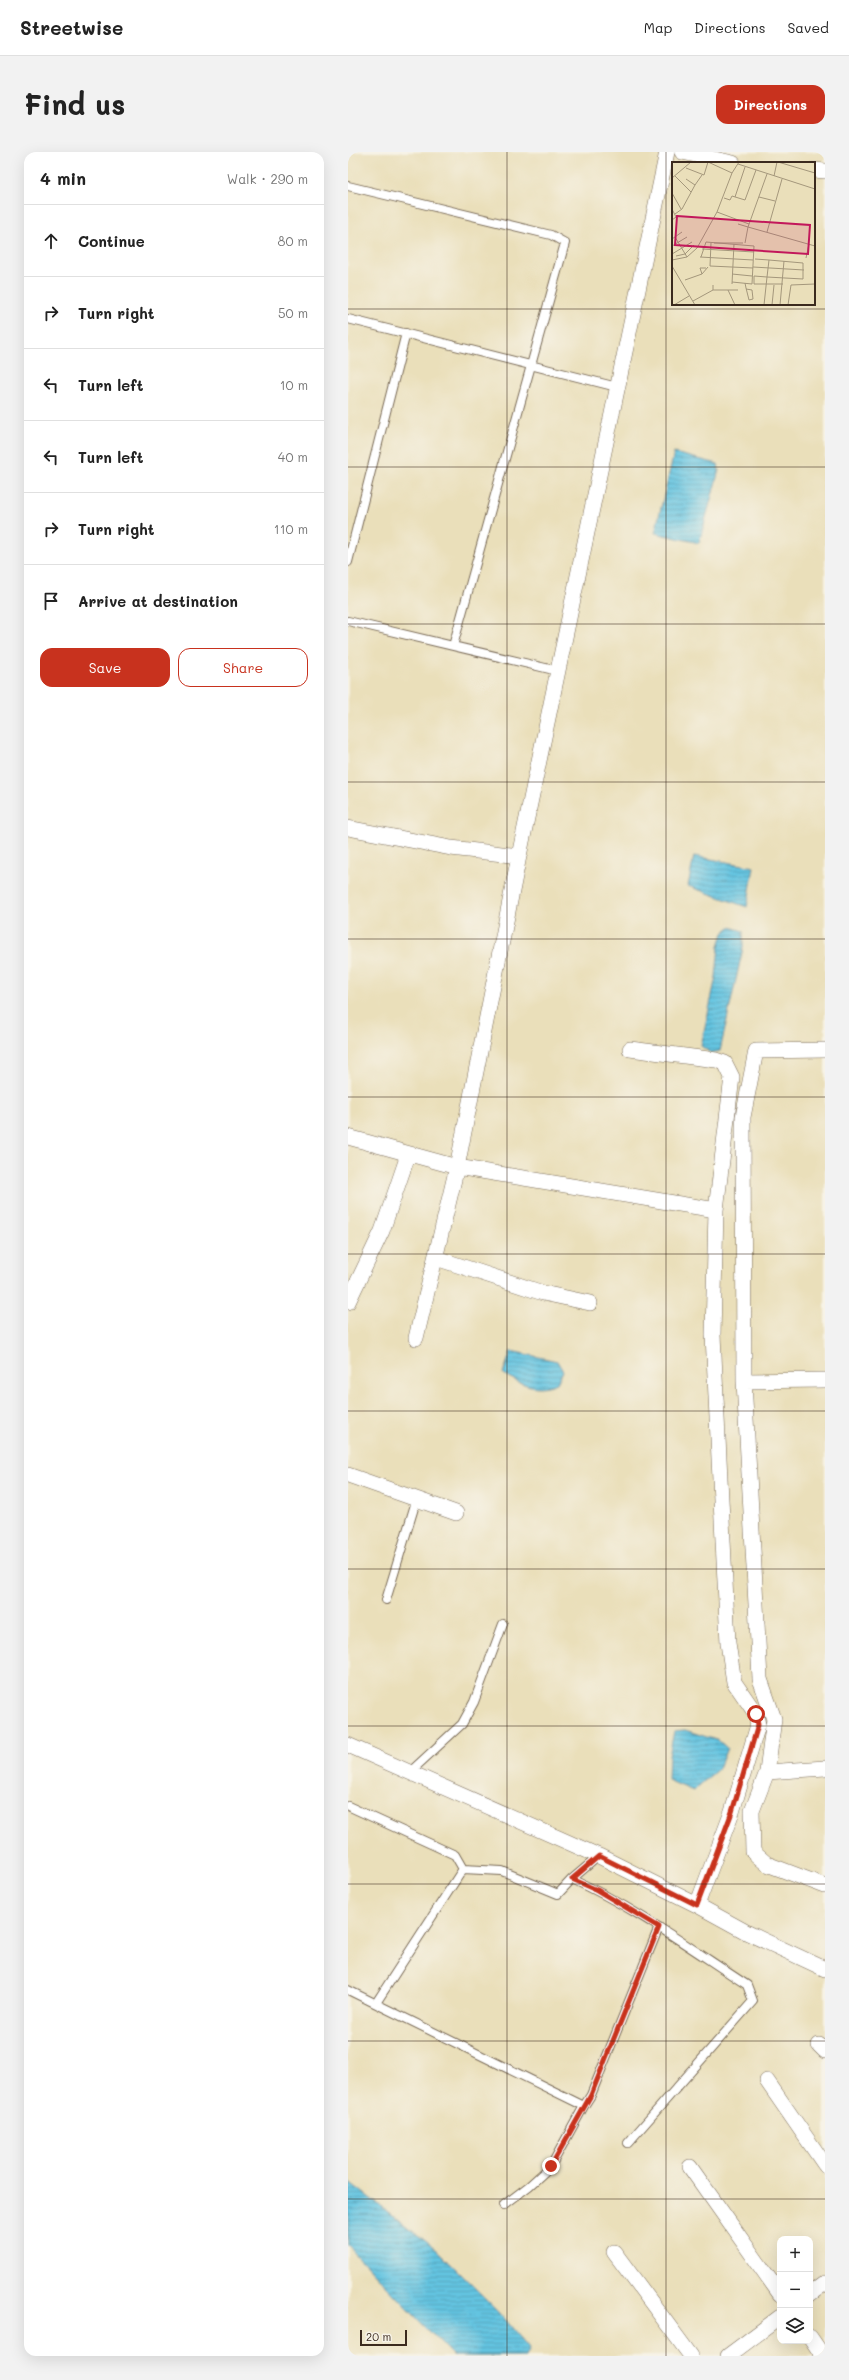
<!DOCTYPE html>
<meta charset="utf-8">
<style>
body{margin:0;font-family:Mali,sans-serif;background:#f2f2f2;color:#222}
.controls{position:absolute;right:12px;bottom:12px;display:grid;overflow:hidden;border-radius:8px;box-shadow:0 4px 16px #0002}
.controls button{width:36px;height:36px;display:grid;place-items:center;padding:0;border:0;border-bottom:1px solid #e0e0e0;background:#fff;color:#222;font:20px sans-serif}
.scale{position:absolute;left:12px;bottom:10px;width:47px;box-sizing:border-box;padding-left:4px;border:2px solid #3b2a1e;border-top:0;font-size:11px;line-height:14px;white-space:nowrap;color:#3b2a1e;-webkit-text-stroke:3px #f7f3e8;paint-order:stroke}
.stop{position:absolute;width:12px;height:12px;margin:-9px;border:3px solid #c8321e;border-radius:50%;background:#fff}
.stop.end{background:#c8321e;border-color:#fff;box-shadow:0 1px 4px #0008}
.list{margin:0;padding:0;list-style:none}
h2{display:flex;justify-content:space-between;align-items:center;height:52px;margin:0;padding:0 16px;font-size:17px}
h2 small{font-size:13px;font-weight:400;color:#767676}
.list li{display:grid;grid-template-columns:26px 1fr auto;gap:12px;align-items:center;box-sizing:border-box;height:72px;padding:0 16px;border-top:1px solid #e0e0e0}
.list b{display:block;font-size:15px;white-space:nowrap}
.list em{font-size:13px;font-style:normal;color:#767676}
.actions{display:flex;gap:8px;padding:12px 16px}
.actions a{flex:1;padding:9px 0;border:1px solid #c8321e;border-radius:12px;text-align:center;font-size:14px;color:#c8321e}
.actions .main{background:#c8321e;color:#fff}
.icon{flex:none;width:22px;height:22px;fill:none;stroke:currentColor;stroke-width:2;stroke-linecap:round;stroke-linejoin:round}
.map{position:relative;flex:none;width:477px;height:2204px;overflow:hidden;border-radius:12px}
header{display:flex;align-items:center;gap:24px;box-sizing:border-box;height:56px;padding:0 20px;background:#fff;border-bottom:1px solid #e0e0e0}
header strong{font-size:19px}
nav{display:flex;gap:22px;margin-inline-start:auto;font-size:14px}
.intro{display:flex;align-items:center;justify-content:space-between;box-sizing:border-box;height:96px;padding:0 24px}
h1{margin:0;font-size:28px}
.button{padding:10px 18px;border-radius:12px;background:#c8321e;color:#fff;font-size:14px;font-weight:700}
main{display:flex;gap:24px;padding:0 24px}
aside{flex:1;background:#fff;border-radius:12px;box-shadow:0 4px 16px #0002}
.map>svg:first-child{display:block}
.water{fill:url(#water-rules);stroke:#4f7780}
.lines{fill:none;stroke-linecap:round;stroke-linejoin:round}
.service-casing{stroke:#786955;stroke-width:10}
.minor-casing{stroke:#786955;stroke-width:16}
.service{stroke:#fff;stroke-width:8}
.minor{stroke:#fff;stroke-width:15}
.route{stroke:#c8321e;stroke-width:5}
.grid{fill:none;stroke:#3b2a1e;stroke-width:1;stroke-opacity:0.55}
.inset-road{fill:none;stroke:#a4977c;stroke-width:1}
.view{fill:#c2185b;fill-opacity:0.15;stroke:#c2185b;stroke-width:2}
.inset-edge{fill:none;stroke:#3b2a1e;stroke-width:2}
</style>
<header>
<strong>Streetwise</strong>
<nav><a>Map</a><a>Directions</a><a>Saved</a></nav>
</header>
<div class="intro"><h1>Find us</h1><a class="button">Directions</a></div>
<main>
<aside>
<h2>4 min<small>Walk · 290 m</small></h2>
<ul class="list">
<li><svg class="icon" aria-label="ahead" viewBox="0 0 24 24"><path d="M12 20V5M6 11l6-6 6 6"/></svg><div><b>Continue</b></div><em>80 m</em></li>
<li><svg class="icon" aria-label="right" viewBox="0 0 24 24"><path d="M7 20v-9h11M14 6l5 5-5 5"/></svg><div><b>Turn right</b></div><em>50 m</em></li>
<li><svg class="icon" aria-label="left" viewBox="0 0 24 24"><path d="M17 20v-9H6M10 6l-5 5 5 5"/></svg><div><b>Turn left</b></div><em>10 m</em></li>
<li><svg class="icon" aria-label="left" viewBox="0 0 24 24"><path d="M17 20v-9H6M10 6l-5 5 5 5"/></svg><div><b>Turn left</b></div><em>40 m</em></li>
<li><svg class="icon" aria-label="right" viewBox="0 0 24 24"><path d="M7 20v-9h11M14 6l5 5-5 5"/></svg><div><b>Turn right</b></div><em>110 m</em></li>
<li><svg class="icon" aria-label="arrive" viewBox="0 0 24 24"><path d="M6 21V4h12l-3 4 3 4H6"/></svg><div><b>Arrive at destination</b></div></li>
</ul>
<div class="actions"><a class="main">Save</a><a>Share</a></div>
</aside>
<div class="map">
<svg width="477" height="2204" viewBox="0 0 477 2204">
<defs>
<pattern id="water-rules" width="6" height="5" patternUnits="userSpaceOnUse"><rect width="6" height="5" fill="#63c4e1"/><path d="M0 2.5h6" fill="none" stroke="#539fb6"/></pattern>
</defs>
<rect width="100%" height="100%" fill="#f7f3e8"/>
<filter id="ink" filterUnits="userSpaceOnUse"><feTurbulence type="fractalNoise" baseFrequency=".025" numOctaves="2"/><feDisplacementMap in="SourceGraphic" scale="8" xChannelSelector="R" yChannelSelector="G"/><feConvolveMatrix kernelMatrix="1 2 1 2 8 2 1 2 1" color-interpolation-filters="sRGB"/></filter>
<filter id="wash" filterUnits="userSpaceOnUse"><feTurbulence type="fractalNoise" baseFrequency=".012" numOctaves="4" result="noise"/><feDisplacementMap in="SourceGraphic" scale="16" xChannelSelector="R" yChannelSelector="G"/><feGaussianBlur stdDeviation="0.9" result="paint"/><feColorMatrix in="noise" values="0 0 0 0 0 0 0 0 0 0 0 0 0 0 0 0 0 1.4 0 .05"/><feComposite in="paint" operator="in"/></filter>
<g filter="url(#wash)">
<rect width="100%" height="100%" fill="#eadfba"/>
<!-- water -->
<path class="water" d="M326,301L370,312L371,318L351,391L307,381Z
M346,704L406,715L399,755L340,734Z
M382,775L395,779V796L372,899L363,901L353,894L368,825L371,794L375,781Z
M163,1199L209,1209L215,1219L209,1231C188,1240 174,1232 155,1222Z
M337,1578L371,1589L379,1596L371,1616L345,1639L320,1628L321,1604L326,1579Z
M0,2029L89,2098L150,2159L181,2196L177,2204H105L0,2094Z"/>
</g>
<g filter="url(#ink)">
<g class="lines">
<!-- service casing -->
<g class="service-casing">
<path id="service" d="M0,34L203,83L217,91L105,494
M0,167L269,235
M0,410L58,181
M0,469L210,519
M38,1448L69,1346
M62,1620L114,1572L126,1550L155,1472
M0,1654L107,1703L115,1717L28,1851
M251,1704L224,1727C286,1755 342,1796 399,1833L405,1849L280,1991
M115,1717L154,1719L210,1742L224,1727
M0,1838L236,1954L243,1943L311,1775
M156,2053L181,2034L203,2014L236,1954"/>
</g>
<!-- minor casing -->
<g class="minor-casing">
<path id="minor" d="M334,0L385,11
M466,18L477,19
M0,676L103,696L171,704
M282,897L368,908L377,911L384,925L368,1058L365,1183L380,1491L386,1530L408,1562L410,1573L384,1660L349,1753
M477,898L408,899L395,965L396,1229L412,1527L426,1567L419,1620L404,1659L405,1700L419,1712L477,1734
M0,985L109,1015L171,704L319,0
M88,1106L195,1141L242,1151
M0,1150L34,1079L58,1009L57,1002
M68,1186L109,1015L368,1058
M396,1229L477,1228
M0,1323L108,1361
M0,1593L251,1704L349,1753L400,1781L477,1817
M419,1620L477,1616
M471,1893L477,1899
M419,1929L477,2013
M342,2015L432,2142
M266,2100L343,2204
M462,2142L477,2131
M462,2185L475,2204
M380,2204L432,2165"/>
</g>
<!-- service -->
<use href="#service" class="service"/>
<!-- minor -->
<use href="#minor" class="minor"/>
</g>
</g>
<g class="lines" filter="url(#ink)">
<!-- route -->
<path class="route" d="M203,2014L243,1943L311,1775L249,1738L224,1727L251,1704L349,1753L384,1660L410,1573L408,1562"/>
</g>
<!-- grid -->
<path class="grid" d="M159,0V2204M318,0V2204M0,157H477M0,315H477M0,472H477M0,630H477M0,787H477M0,945H477M0,1102H477M0,1259H477M0,1417H477M0,1574H477M0,1732H477M0,1889H477M0,2047H477"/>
<!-- overview -->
<g transform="translate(324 10)">
<rect width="143" height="143" fill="#eadfba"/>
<path class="inset-road" d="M36,0L60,11M106,0L143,11M66,2L143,27M14,6L32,13L36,0M95,12L76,65L143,84M3,14L19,30M102,14L105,0M0,16L19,0M14,17L23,23L30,13M0,31L9,47M63,35L73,5M87,35L103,39M52,36L58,38L60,34L73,38L84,8M0,47L4,55L0,58M45,50L77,62M3,52L10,47L23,23M66,62L76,65L73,81M95,70L110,17M3,75L15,95M0,77L10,70M42,81H71M0,84L15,75M30,87L82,90M0,92L20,80M4,94L13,92L22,83M28,95L81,98M29,95L34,80L82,84L80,122L60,120M134,96L137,82M83,97L97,98L95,115L82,114V122H111M0,98L15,95L25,86L45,50L60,11L67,0M0,104L23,143M38,104L81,106M38,104L39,81M81,105L132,108M30,112L28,106H34M60,112L80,114M13,118L30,112L36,105M73,121L74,126L77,138L81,137L80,128L74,127M60,122L62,82M41,128H66M56,128L63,143M21,139L41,128V123M2,143L17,134M92,143L95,115L131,117V101L97,98M100,143L102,123M108,143L112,99M116,143L119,123L143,122"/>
<path class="view" d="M5,54L138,63L136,92L3,83Z"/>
<rect width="143" height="143" class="inset-edge"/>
</g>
</svg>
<div class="controls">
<button>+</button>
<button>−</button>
<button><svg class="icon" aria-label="layers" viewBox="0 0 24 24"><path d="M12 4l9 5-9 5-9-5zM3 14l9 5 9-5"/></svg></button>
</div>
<div class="scale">20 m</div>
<div class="stop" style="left:408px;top:1562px"></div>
<div class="stop end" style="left:203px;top:2014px"></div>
</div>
</main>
